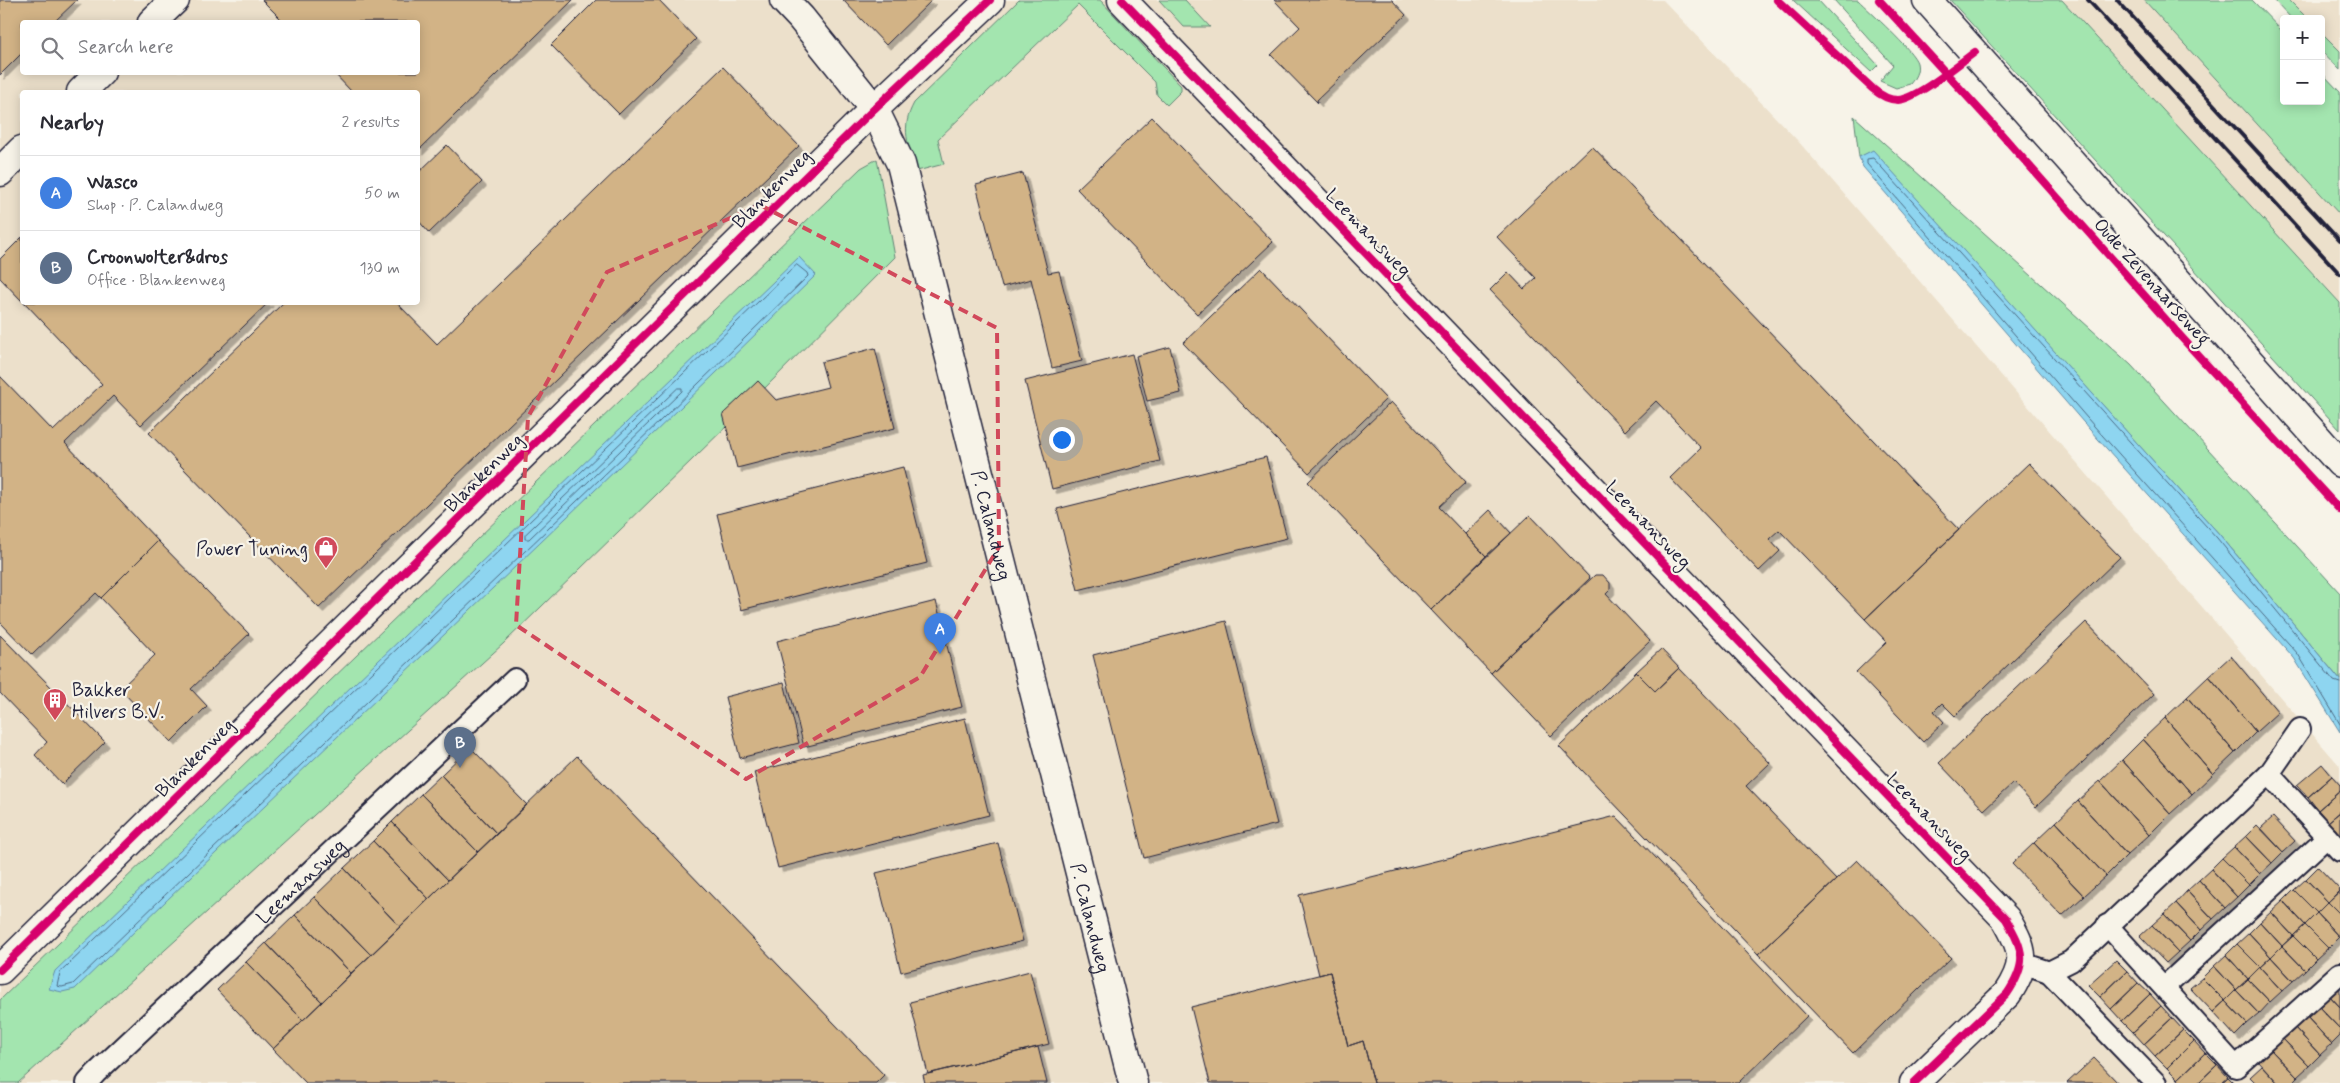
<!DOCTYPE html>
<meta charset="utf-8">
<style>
body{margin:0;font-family:Mynerve,sans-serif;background:#f2f2f3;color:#2b2b33}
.controls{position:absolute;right:15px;top:15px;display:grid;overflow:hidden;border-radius:5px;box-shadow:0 2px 12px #0003}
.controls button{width:45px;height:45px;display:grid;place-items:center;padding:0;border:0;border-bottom:1px solid #e1e1e2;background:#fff;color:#2b2b33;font:25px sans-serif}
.you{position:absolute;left:1061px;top:439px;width:18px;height:18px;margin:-12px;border:4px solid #fff;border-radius:50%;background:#1a73e8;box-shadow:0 0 0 8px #1a73e833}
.badge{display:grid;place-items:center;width:32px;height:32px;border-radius:50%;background:#1a73e8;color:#fff;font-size:16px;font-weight:700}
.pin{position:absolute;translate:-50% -41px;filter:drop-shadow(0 1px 2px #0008)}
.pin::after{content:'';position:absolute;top:26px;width:18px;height:15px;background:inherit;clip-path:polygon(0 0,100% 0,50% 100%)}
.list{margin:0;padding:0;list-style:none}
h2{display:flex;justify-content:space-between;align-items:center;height:65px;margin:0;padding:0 20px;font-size:21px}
h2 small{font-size:16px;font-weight:400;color:#7c7c81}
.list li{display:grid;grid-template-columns:32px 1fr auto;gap:15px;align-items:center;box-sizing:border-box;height:75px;padding:0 20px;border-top:1px solid #e1e1e2}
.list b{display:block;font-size:19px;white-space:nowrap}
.list p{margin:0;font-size:16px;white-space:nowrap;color:#7c7c81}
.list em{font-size:16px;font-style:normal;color:#7c7c81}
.icon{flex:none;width:28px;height:28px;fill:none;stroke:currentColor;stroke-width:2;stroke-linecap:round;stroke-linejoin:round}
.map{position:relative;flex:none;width:2340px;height:1083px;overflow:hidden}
.search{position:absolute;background:#fff;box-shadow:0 2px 12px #0003;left:20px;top:20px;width:400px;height:55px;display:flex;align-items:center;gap:12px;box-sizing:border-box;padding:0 18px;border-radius:5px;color:#7c7c81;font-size:19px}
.panel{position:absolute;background:#fff;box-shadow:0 2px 12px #0003;left:20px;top:90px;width:400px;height:215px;border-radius:5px}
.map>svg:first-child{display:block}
.built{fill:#ece0cb;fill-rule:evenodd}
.green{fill:#a3e5af;stroke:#628475}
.water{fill:#8ed5f0;stroke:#638da8}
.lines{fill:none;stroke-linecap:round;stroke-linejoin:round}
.shore{stroke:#4d6a83;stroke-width:1}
.building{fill:#d2b386;stroke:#22223b;filter:url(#shadow)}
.service-casing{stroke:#22223b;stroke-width:24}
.minor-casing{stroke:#22223b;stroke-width:31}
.tertiary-casing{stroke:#22223b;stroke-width:31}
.service{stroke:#f7f3e8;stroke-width:20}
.minor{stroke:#f7f3e8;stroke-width:28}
.tertiary{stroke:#f7f3e8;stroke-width:28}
.rail{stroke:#22223b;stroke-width:4}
.cycleway-casing{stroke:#f7f3e8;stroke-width:11}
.cycleway{stroke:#d6006c;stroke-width:8}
.marked{fill:none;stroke:#d1495b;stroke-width:4;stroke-dasharray:10 6;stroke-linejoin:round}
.labels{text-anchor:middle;stroke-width:4.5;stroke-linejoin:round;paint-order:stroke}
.street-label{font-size:19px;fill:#22223b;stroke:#f7f3e8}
.poi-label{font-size:19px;fill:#22223b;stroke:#f7f3e8;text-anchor:end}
</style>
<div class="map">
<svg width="2340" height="1083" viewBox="0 0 2340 1083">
<defs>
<filter id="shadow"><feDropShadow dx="4.5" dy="4.5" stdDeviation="0" flood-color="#0004"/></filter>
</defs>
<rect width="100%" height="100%" fill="#f7f3e8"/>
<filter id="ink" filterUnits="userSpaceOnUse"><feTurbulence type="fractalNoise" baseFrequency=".02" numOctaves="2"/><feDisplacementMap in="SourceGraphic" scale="10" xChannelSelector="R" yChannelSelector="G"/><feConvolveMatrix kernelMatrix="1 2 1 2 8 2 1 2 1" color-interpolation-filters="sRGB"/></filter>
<g filter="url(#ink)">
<!-- built -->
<path class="built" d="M0,0H1663L1798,141L2340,766V1083H0ZM22,22H418V72H22ZM22,92H418V302H22Z
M2062,0H2144L2340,215V303Z
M2289,0H2340V51L2321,32V19H2308Z"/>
<!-- green -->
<path class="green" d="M1019,0H1100L1181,86V91L1167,105L1157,95L1155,82L1078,5L938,139L944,164L917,171C908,144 900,129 914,103Z
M1159,0H1185L1210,27H1184Z
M1793,0H1818L1878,65L1871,72Z
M1834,0H1858C1869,11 1914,51 1917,63C1919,71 1915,78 1910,84L1896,88L1880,81L1893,65Z
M1950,0H2062L2340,303V430Z
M2144,0H2252L2284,33V101H2321V72L2340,92V215Z
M2274,0H2289L2308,19H2292Z
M2321,32L2340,51V70L2321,50Z
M1854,116L2131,365L2340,593V680L2220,535L1873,151L1859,157Z
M877,159L895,257L752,401L731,406L733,420L503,644L18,1083H0V1000L861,168Z"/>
<!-- water -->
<path class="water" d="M1873,150L2220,535L2340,680V732L2294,658L2090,430L1863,167L1859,157Z
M799,257L816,275C572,516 321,750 75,989L62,992L49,989L55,971Z"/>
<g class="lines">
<!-- shore -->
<path class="shore" d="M797,265L807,273L808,276C566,516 317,747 73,984L62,987L57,986L60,973Z
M678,388H682V391L529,539H525V535Z
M2340,683L2334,681L2217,538L1873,158L1867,159V164L2094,426L2298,654L2340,724"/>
</g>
<!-- building -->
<path class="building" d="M0,0H77L54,22H22V53L0,75Z
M262,0H573L418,151V92H352L333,72H418V22H284Z
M596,0H659L696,39L619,114L551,45Z
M843,0H932L886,45Z
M1274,0H1392L1406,15L1317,100L1318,103L1271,55L1300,27Z
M723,67L799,146L319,608L149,433L284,302H396L437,344Z
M1152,117L1273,242L1197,314L1077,189Z
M447,145L482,182L429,233L418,220V173Z
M1592,146L1959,530L1865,619L1779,530L1769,539L1780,551L1759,571L1670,478L1701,448L1656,401L1625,431L1490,290L1508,272L1524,289L1536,278L1497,237Z
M1023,173L1048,273L1059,271L1082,361L1052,368L1031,279L1002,287L976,185Z
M22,237V301L0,278V259Z
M1261,268L1386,399L1309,473L1183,343Z
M24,302H269L141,425L113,396L65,443L158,541L101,598L96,593L32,655L0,622V376L53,431L102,384Z
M1170,347L1181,393L1147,401L1136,356Z
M875,348L895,428L737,468L723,414L758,381L776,400L828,387L821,362Z
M1132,354L1160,461L1052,489L1025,381Z
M1391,402L1466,482L1439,507L1486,556L1431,610L1308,482Z
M1266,457L1287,538L1078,590L1057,509Z
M2029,463L2120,557L1956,715L1955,716L1942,703L1934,711L1944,722L1923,742L1856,672L1887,642L1865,619Z
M903,467L927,563L741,610L717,514Z
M1490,510L1511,533L1486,556L1465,534Z
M1530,515L1590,578L1491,673L1431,610Z
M158,541L249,634L191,689L207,706L171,742L120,689L155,655L101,598Z
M1595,575H1603L1610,583V590L1606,594L1650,641L1551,736L1491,673Z
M936,601L962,707L804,747L777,641Z
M1226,621L1277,824L1144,858L1093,655Z
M2086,622L2154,694L2036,807L2013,783L1984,810L1939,763Z
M0,635L105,742L62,784L35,755L47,742L0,693Z
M1661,649L1679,668L1655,691L1636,672Z
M2231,656L2278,712L2256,732L2209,676Z
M1679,668L1770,763L1746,786L1836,880L1758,954L1559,746L1636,672L1655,691Z
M2209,676L2256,732L2235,753L2187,697Z
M784,682L799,743L740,758L725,697Z
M2187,697L2235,753L2213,774L2165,718Z
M965,718L989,815L778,868L754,772Z
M2165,718L2213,774L2192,794L2143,739Z
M2143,739L2192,794L2170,814L2122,760Z
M470,747L527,805L497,834L441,775Z
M577,756L884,1075L876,1083H306L273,1049Z
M2122,760L2170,814L2149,835L2100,781Z
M2322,764L2332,776L2308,797L2297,785Z
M441,775L497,834L478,852L421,794Z
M2332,776L2340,785V791L2318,810L2308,797Z
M2100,781L2149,835L2127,855L2078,801Z
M2340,791V812L2328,822L2318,810Z
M421,794L478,852L448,880L392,822Z
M2078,801L2127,855L2106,876L2056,822Z
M2340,812V833L2339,834L2328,822Z
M1616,816L1807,1016L1738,1083H1374L1363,1041L1348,1046L1330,972L1319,975L1299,895Z
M2273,817L2295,841L2283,852L2261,828Z
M392,822L448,880L429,899L373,841Z
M2056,822L2106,876L2084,896L2034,843Z
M2257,825L2283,852L2272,863L2246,836Z
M2246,836L2272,863L2260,874L2234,847Z
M373,841L429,899L400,927L344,868Z
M998,843L1023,941L901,972L876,873Z
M2034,843L2084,896L2062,916L2012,864Z
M2234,847L2260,874L2249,885L2222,858Z
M2222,858L2249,885L2237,897L2211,869Z
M1857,860L1951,958L1853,1053L1758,954Z
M2318,867L2340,890L2328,902L2306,879Z
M344,868L400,927L371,955L314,897Z
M2211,869L2237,897L2225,908L2199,880Z
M2306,879L2328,902L2317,913L2294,890Z
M2199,880L2225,908L2213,919L2187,891Z
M2294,890L2317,913L2305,925L2283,901Z
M2187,891L2213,919L2201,930L2176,903Z
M2340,891V914L2328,902Z
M314,897L371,955L351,973L295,915Z
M2283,901L2305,925L2293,936L2271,912Z
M2328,902L2340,914L2339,937L2317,913Z
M2176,903L2201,930L2190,941L2164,914Z
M2271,912L2293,936L2282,946L2260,922Z
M2317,913L2339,937L2328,948L2305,925Z
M2164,914L2190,941L2178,952L2152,925Z
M295,915L351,973L322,1002L266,943Z
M2260,922L2282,946L2271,957L2249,933Z
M2152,925L2178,952L2166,963L2140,936Z
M2305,925L2328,948L2316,959L2293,936Z
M2249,933L2271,957L2260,967L2237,944Z
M2293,936L2316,959L2305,970L2282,946Z
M266,943L322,1002L303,1020L246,962Z
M2237,944L2260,967L2248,979L2226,955Z
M2282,946L2305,970L2293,981L2271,957Z
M2226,955L2248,979L2236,990L2214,966Z
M2271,957L2293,981L2282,991L2260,967Z
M2116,960L2127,971L2100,997L2088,985Z
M246,962L303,1020L273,1049L217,990Z
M2214,966L2236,990L2225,1001L2202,978Z
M2260,967L2282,991L2270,1002L2248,979Z
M1030,971L1049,1044L928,1074L910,1002Z
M2127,971L2138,983L2111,1009L2100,997Z
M1330,972L1348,1046L1363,1041L1374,1083H1210L1191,1007Z
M2202,978L2225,1001L2213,1012L2190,988Z
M2248,979L2270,1002L2259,1014L2236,990Z
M2138,983L2150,994L2122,1021L2111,1009Z
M2340,985V1007L2329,995Z
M2236,990L2259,1014L2247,1024L2225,1001Z
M2150,994L2161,1006L2133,1032L2122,1021Z
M2329,995L2340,1007V1029L2318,1006Z
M2225,1001L2247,1024L2235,1036L2213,1012Z
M2161,1006L2172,1018L2144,1044L2133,1032Z
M2318,1006L2340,1029V1036L2332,1044L2306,1016Z
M2306,1016L2332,1044L2320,1055L2295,1028Z
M2172,1018L2183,1030L2155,1056L2144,1044Z
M2295,1028L2320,1055L2309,1066L2283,1039Z
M2183,1030L2194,1041L2167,1068L2155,1056Z
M2283,1039L2309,1066L2297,1077L2271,1050Z
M2194,1041L2205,1053L2178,1079L2167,1068Z
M1038,1047L1047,1083H925L923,1075Z
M2271,1050L2297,1077L2291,1083H2278L2259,1062Z
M2205,1053L2217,1065L2198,1083H2181L2178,1079Z
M2094,1058L2118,1083H2067Z
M2217,1065L2228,1077L2221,1083H2198Z
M2262,1066L2278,1083H2256L2250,1077Z
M2228,1077L2234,1083H2221Z"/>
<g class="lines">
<!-- service casing -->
<g class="service-casing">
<g id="service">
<path d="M2269,774L2340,851"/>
<path d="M2107,925L2236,1067L2340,973"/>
<path d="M2022,963L2049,972L2071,961L2269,774L2300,729"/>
<path d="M2049,972L2156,1083"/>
<path d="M2164,987L2327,837"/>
<path id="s1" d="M87,1083L96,1073L515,679"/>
</g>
</g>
<!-- minor casing -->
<g class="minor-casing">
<g id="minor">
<path id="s2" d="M784,0L801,18L874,109L901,164L1133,1083"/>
<path d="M1122,0L2006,919C2024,950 2028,963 2007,994L1914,1083"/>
<path d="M152,22L175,0"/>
<path d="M81,92L101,72"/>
<path d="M0,172L22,150"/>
<path d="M0,970L874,109L990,0"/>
</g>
</g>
<!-- tertiary casing -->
<g class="tertiary-casing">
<path id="tertiary" d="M1927,0L2340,463"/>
</g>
<!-- service -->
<use href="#service" class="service"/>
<!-- minor -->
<use href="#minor" class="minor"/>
<!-- tertiary -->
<use href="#tertiary" class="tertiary"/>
<!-- rail -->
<path class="rail" d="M2088,0L2340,274
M2117,0L2340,241"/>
<!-- cycleway casing -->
<g class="cycleway-casing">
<path id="cycleway" d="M1122,0L2006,919C2024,950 2028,963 2007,994L1914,1083
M1777,0L1873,89C1880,95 1888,100 1898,100C1918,98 1957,65 1975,52
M1879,0L1987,118L2183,339L2340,510
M0,970L874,109L990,0"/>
</g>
<!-- cycleway -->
<use href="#cycleway" class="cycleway"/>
</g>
</g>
<!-- marked area -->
<path class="marked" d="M760,205L997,328L999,547L920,677L746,779L516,625L528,417L607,272Z"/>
<!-- icons -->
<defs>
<g id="shop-pin" transform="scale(1.25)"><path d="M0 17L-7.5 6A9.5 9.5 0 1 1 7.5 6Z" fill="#d1495b" stroke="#f7f3e8"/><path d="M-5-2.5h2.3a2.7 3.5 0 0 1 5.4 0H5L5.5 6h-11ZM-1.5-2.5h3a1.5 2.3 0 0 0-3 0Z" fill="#fff"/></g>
<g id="building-pin" transform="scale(1.25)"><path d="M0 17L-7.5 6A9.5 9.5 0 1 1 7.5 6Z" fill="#d1495b" stroke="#f7f3e8"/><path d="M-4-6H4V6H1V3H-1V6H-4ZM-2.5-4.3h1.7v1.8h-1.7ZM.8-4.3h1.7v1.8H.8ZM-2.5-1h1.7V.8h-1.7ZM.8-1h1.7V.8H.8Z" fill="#fff"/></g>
</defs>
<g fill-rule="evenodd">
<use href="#shop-pin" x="326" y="548"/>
<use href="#building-pin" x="55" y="700"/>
</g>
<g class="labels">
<!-- street labels -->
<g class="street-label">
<text transform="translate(771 188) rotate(-45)" y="7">Blankenweg</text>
<text transform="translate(1369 232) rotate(46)" y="7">Leemansweg</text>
<text transform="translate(2153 281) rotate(48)" y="7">Oude Zevenaarseweg</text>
<text transform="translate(483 472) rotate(-45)" y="7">Blankenweg</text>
<text transform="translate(1649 524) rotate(46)" y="7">Leemansweg</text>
<text dy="7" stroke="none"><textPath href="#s2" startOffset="575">P. Calandweg</textPath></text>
<text transform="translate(194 757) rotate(-45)" y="7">Blankenweg</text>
<text transform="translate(1930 816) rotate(46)" y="7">Leemansweg</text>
<text dy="7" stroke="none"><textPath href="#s1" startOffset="294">Leemansweg</textPath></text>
<text dy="7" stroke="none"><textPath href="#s2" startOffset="980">P. Calandweg</textPath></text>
</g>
<!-- poi labels -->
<g class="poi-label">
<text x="308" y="555">Power Tuning</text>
<text x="72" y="696" text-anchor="start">Bakker<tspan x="72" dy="22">Hilvers B.V.</tspan></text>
</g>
</g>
</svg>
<div class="controls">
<button>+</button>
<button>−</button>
</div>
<div class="you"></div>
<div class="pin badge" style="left:940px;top:654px;background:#3f7fe0">A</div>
<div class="pin badge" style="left:460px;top:768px;background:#5c6f8a">B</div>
<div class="search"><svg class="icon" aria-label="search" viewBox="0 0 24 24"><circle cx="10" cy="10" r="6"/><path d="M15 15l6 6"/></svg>Search here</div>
<section class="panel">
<h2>Nearby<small>2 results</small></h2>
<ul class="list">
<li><span class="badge" style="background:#3f7fe0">A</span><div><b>Wasco</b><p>Shop · P. Calandweg</p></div><em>50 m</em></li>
<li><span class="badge" style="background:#5c6f8a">B</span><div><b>Croonwolter&amp;dros</b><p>Office · Blankenweg</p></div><em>130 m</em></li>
</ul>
</section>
</div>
